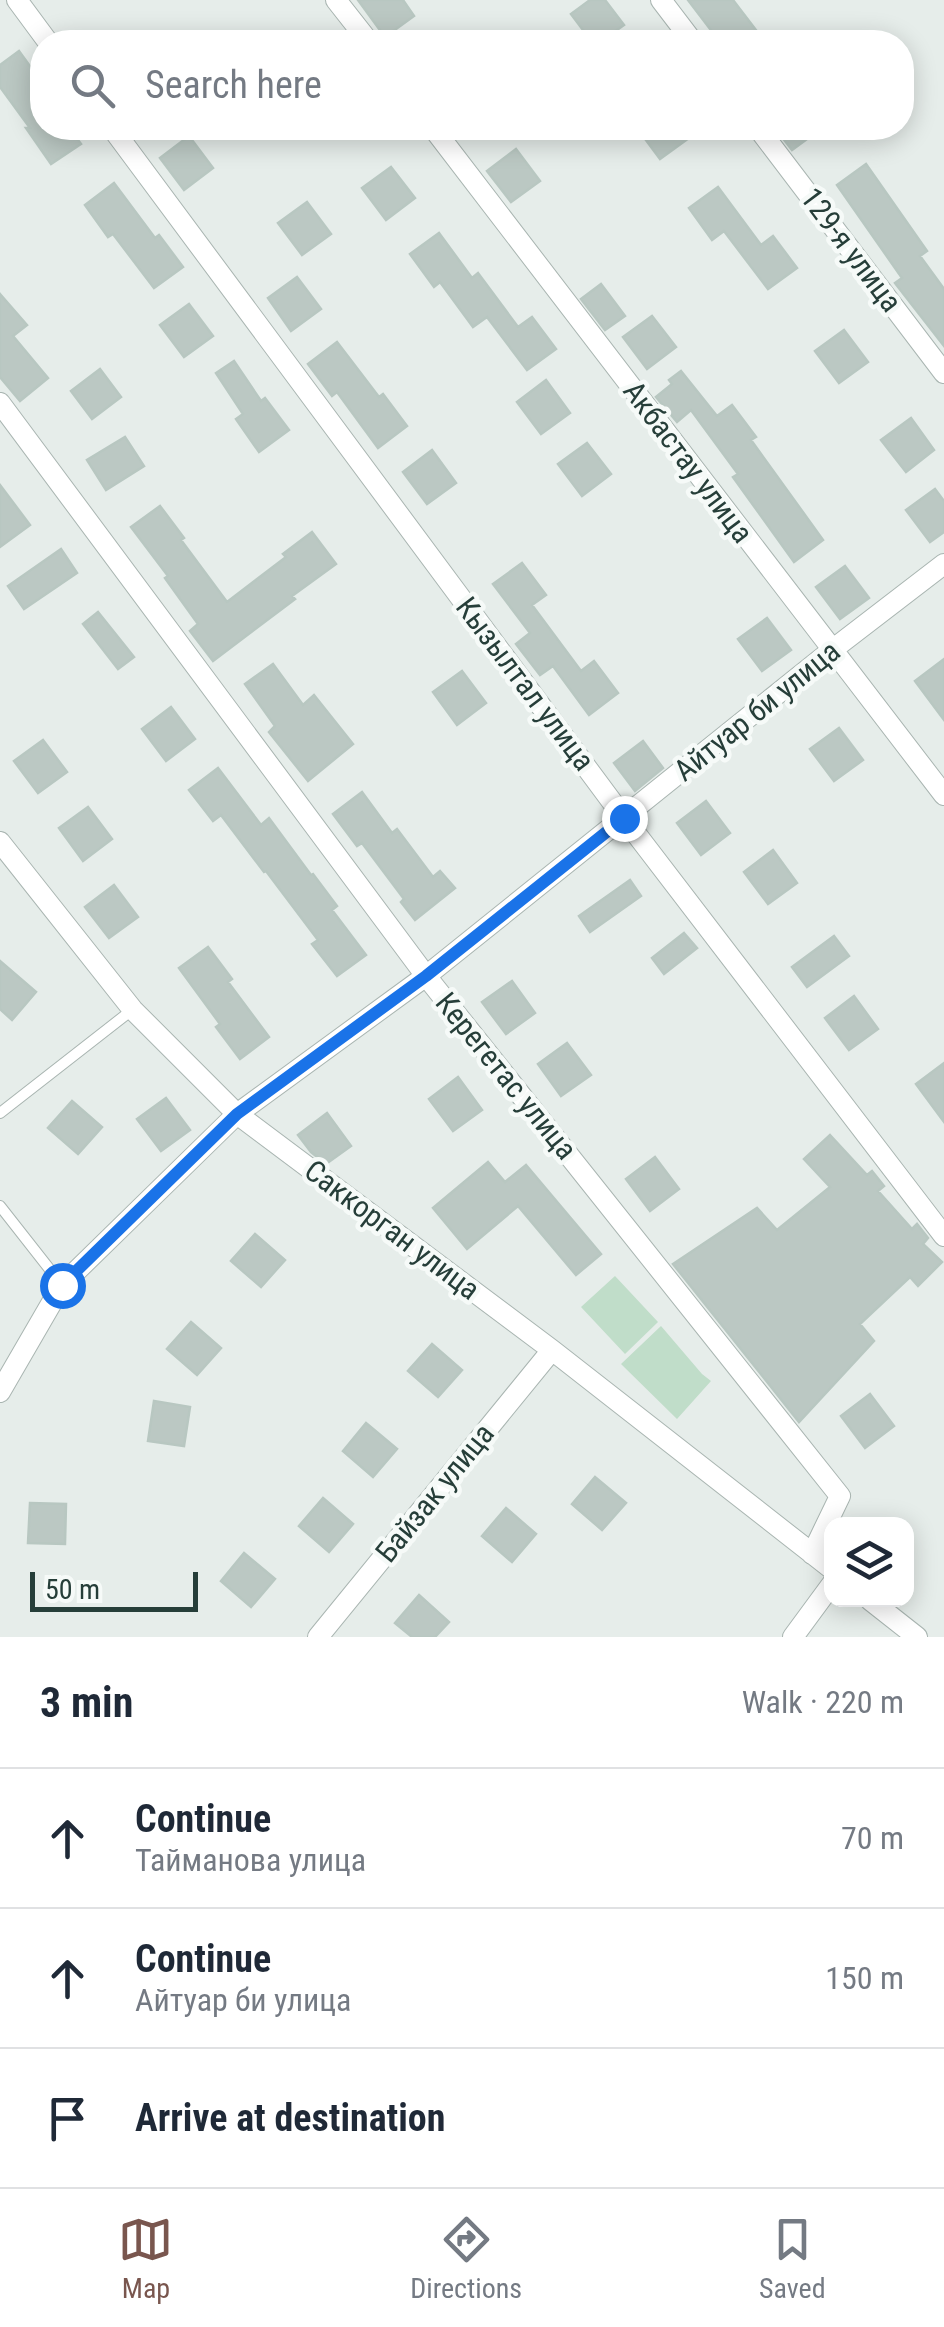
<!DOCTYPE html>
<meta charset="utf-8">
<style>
body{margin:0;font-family:"Roboto Condensed",sans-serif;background:#f6f6f7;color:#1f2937}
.controls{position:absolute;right:30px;bottom:30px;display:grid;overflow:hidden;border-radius:20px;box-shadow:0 5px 25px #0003}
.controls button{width:90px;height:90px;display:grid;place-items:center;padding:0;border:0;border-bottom:2px solid #e0e1e3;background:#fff;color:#1f2937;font:50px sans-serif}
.scale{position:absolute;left:30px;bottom:25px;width:168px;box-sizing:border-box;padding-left:10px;border:5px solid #263e39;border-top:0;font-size:28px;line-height:35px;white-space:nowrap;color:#263e39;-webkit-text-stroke:8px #f6faf8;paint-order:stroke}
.stop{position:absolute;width:30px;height:30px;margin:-22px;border:8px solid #1a73e8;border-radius:50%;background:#fff}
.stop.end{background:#1a73e8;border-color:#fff;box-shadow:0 2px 10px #0008}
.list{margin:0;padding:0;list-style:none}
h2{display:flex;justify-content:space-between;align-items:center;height:130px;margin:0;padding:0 40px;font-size:42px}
h2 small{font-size:32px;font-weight:400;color:#747a83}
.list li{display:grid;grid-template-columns:65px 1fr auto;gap:30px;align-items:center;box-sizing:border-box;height:140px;padding:0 40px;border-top:2px solid #e0e1e3}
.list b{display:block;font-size:38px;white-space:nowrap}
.list p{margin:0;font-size:32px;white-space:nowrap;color:#747a83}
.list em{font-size:32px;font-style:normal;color:#747a83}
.icon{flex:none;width:55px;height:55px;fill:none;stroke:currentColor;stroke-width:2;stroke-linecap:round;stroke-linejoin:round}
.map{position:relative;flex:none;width:944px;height:1637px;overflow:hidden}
.search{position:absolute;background:#fff;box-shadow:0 5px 25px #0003;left:30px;right:30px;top:30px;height:110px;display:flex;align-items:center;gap:25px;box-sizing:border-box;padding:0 35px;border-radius:40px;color:#747a83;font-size:38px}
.sheet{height:550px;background:#fff}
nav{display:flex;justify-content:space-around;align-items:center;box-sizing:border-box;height:140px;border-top:2px solid #e0e1e3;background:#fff;font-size:28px;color:#747a83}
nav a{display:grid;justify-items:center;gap:5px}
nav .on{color:#79564e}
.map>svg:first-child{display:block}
.green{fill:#c0ddc9}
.building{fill:#bbc8c3;stroke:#b8c7c1;stroke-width:2.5}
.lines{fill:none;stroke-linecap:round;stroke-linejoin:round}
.lane-casing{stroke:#a9b5b1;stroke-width:12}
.street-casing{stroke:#a9b5b1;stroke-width:22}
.lane{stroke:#fff;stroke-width:10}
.street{stroke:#fff;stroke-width:20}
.route{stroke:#1a73e8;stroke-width:12}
.labels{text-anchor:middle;stroke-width:9;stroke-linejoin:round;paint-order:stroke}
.street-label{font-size:30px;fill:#263e39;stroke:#f6faf8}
</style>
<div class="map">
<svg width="944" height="1637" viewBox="0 0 944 1637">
<rect width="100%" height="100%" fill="#e6edea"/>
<!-- green -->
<path class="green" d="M615,1276L658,1322L625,1354L581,1307Z
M661,1326L702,1374L711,1381L677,1419L621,1364Z"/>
<!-- building -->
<path class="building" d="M358,0H403L414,16L385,37Z
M590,0H605L624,25L600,42H592L571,14Z
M688,0H733L765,42H720Z
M19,51L42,83V128H69L81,144L51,164L26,128H30L0,87V65Z
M637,128H682L689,138L660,159Z
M775,128H822L792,150Z
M189,136L213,168L184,190L160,158Z
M516,149L540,181L511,202L487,171Z
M866,164L927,251L920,256L944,289V346L895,283L902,278L837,185Z
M391,167L415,198L386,220L362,188Z
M114,183L155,238L159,235L183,267L154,288L113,234L108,237L85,205Z
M718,187L761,245L773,236L797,268L768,289L724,231L712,240L689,208Z
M307,202L331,234L302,255L278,223Z
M439,233L472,278L478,273L518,327L532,317L556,349L527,370L487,317L473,327L440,282L434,287L410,254Z
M297,277L321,309L291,331L268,298Z
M601,284L625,316L605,330L581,299Z
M0,294L27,325L13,336L48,378L20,401L0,377Z
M189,304L213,336L184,357L160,325Z
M652,316L676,347L647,369L623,337Z
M844,330L868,362L839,383L815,351Z
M337,342L379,397L383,394L407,426L378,448L337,392L332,396L308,364Z
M234,361L261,401L265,398L289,430L259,452L236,419L243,414L216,373Z
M100,369L121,397L92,419L71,391Z
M681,371L717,416L732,405L756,437L751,440L823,540L794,562L733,477L738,474L691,410L677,422L656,397L672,384L669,380Z
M546,380L570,413L541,434L517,402Z
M911,418L934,450L906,472L881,440Z
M125,437L144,466L106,490L87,460Z
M587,443L611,474L582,496L558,464Z
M432,450L456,483L427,504L403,472Z
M0,485L30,525L0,547Z
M935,489L944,501V532L930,542L906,510Z
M160,506L184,538L181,540L227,602L286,557L283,554L312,532L336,564L292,596L295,599L213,661L190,631L198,624L165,578L168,576L131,527Z
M61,549L77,573L24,609L8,586Z
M522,563L546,595L532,605L581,671L594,661L618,693L589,715L553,666L540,675L516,644L530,633L493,584Z
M845,566L869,598L840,619L816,587Z
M98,612L134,657L118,669L83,624Z
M767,618L791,650L762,671L738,639Z
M944,659V720L915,681Z
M273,664L303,705L314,695L353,744L308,781L269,732L275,726L245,684Z
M462,671L486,703L457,725L433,692Z
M171,707L195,739L166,761L142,729Z
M839,728L863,760L834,781L810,749Z
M43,740L67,772L38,793L14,761Z
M643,741L663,768L635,791L614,763Z
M218,768L261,825L269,818L311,875L313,874L337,906L332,910L366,955L337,976L312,944L318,940L266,871L264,872L221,815L213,821L189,790Z
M362,792L392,833L397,829L433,877L440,871L455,888L415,920L401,902L404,899L362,843L357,846L333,814Z
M706,801L730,833L701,855L677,823Z
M88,807L112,839L83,861L59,828Z
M773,850L797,883L768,904L744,872Z
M630,880L641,896L590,932L579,916Z
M114,885L138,917L109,938L85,907Z
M684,933L697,948L664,974L652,958Z
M834,936L849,956L807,987L792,967Z
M208,947L232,979L228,982L269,1037L240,1059L216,1027L220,1024L179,968Z
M0,961L36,992L12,1020L0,1009Z
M512,981L535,1013L506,1034L482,1002Z
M854,996L878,1029L849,1050L825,1018Z
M567,1043L591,1075L561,1096L538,1064Z
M944,1063V1122L916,1084Z
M458,1077L482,1110L453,1131L429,1099Z
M166,1098L190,1130L161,1151L137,1119Z
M72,1101L102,1127L78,1154L48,1128Z
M327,1113L351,1146L326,1164L311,1152L298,1135Z
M830,1135L867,1175L872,1171L884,1186L878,1191L912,1229L917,1224L928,1238L923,1244L942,1262L918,1286L910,1277L860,1324L874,1341L799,1422L673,1264L757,1208L777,1230L830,1187L804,1159Z
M655,1157L679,1189L650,1211L626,1179Z
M488,1162L505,1182L526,1165L601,1254L576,1275L518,1206L467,1249L433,1208Z
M255,1234L285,1260L261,1287L231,1261Z
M191,1322L221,1348L197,1375L167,1349Z
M432,1344L462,1370L438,1397L408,1371Z
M870,1394L894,1426L865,1448L841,1416Z
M154,1401L190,1407L184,1446L148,1441Z
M366,1423L397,1449L373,1477L343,1451Z
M595,1477L626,1503L602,1530L572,1504Z
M323,1498L353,1524L329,1552L299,1526Z
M30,1503L66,1504L65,1544L28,1543Z
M506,1508L536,1534L512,1562L482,1536Z
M244,1553L275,1579L251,1607L221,1581Z
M419,1595L449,1622L435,1637H412L395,1623Z"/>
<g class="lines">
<!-- lane casing -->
<g class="lane-casing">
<path id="lane" d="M0,1113L132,1010
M0,1206L62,1285"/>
</g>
<!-- street casing -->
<g class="street-casing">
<path id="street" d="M17,0L48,42
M336,0L369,42
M661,0L693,42
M112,128L624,818L944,1236
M433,128L944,795
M758,128L944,373
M0,403L426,976L840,1496L812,1554
M0,842L133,1010L237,1114L552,1350L832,1569
M0,1392L62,1285L237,1114L426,976L832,650L944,564
M870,1600L917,1637
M318,1637L552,1350
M793,1637L832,1584"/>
</g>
<!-- lane -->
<use href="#lane" class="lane"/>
<!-- street -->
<use href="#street" class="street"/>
</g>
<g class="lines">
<!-- route -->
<path class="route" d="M62,1285L237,1114L426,976L624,818"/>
</g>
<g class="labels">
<!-- street labels -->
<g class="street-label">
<text transform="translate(851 250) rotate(53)" y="10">129-я улица</text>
<text transform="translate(688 462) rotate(53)" y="10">Акбастау улица</text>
<text transform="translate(525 684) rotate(53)" y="10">Кызылтал улица</text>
<text transform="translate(757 711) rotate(-39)" y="10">Айтуар би улица</text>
<text transform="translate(506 1076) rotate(51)" y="10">Керегетас улица</text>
<text transform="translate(392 1230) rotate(37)" y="10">Саккорган улица</text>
<text transform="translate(435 1493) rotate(-51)" y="10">Байзак улица</text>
</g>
</g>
</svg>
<div class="controls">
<button><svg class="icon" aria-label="layers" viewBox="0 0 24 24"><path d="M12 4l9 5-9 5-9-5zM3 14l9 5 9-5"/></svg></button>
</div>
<div class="scale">50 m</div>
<div class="stop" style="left:62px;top:1285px"></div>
<div class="stop end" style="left:624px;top:818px"></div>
<div class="search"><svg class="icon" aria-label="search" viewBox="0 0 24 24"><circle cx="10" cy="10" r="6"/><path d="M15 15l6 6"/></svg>Search here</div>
</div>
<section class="sheet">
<h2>3 min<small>Walk · 220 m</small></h2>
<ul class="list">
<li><svg class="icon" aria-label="ahead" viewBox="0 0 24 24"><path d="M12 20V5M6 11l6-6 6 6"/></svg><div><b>Continue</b><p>Тайманова улица</p></div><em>70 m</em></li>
<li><svg class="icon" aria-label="ahead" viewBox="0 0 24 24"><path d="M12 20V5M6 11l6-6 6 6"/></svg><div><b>Continue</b><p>Айтуар би улица</p></div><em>150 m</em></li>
<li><svg class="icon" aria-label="arrive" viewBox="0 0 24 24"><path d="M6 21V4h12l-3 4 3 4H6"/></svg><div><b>Arrive at destination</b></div></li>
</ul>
</section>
<nav>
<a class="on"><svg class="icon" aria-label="map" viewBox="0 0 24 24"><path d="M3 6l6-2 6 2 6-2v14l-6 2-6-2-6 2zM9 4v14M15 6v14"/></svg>Map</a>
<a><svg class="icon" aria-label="directions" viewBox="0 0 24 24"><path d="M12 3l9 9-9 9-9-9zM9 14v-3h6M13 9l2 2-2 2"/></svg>Directions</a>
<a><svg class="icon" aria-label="saved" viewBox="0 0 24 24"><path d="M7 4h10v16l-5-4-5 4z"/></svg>Saved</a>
</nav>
